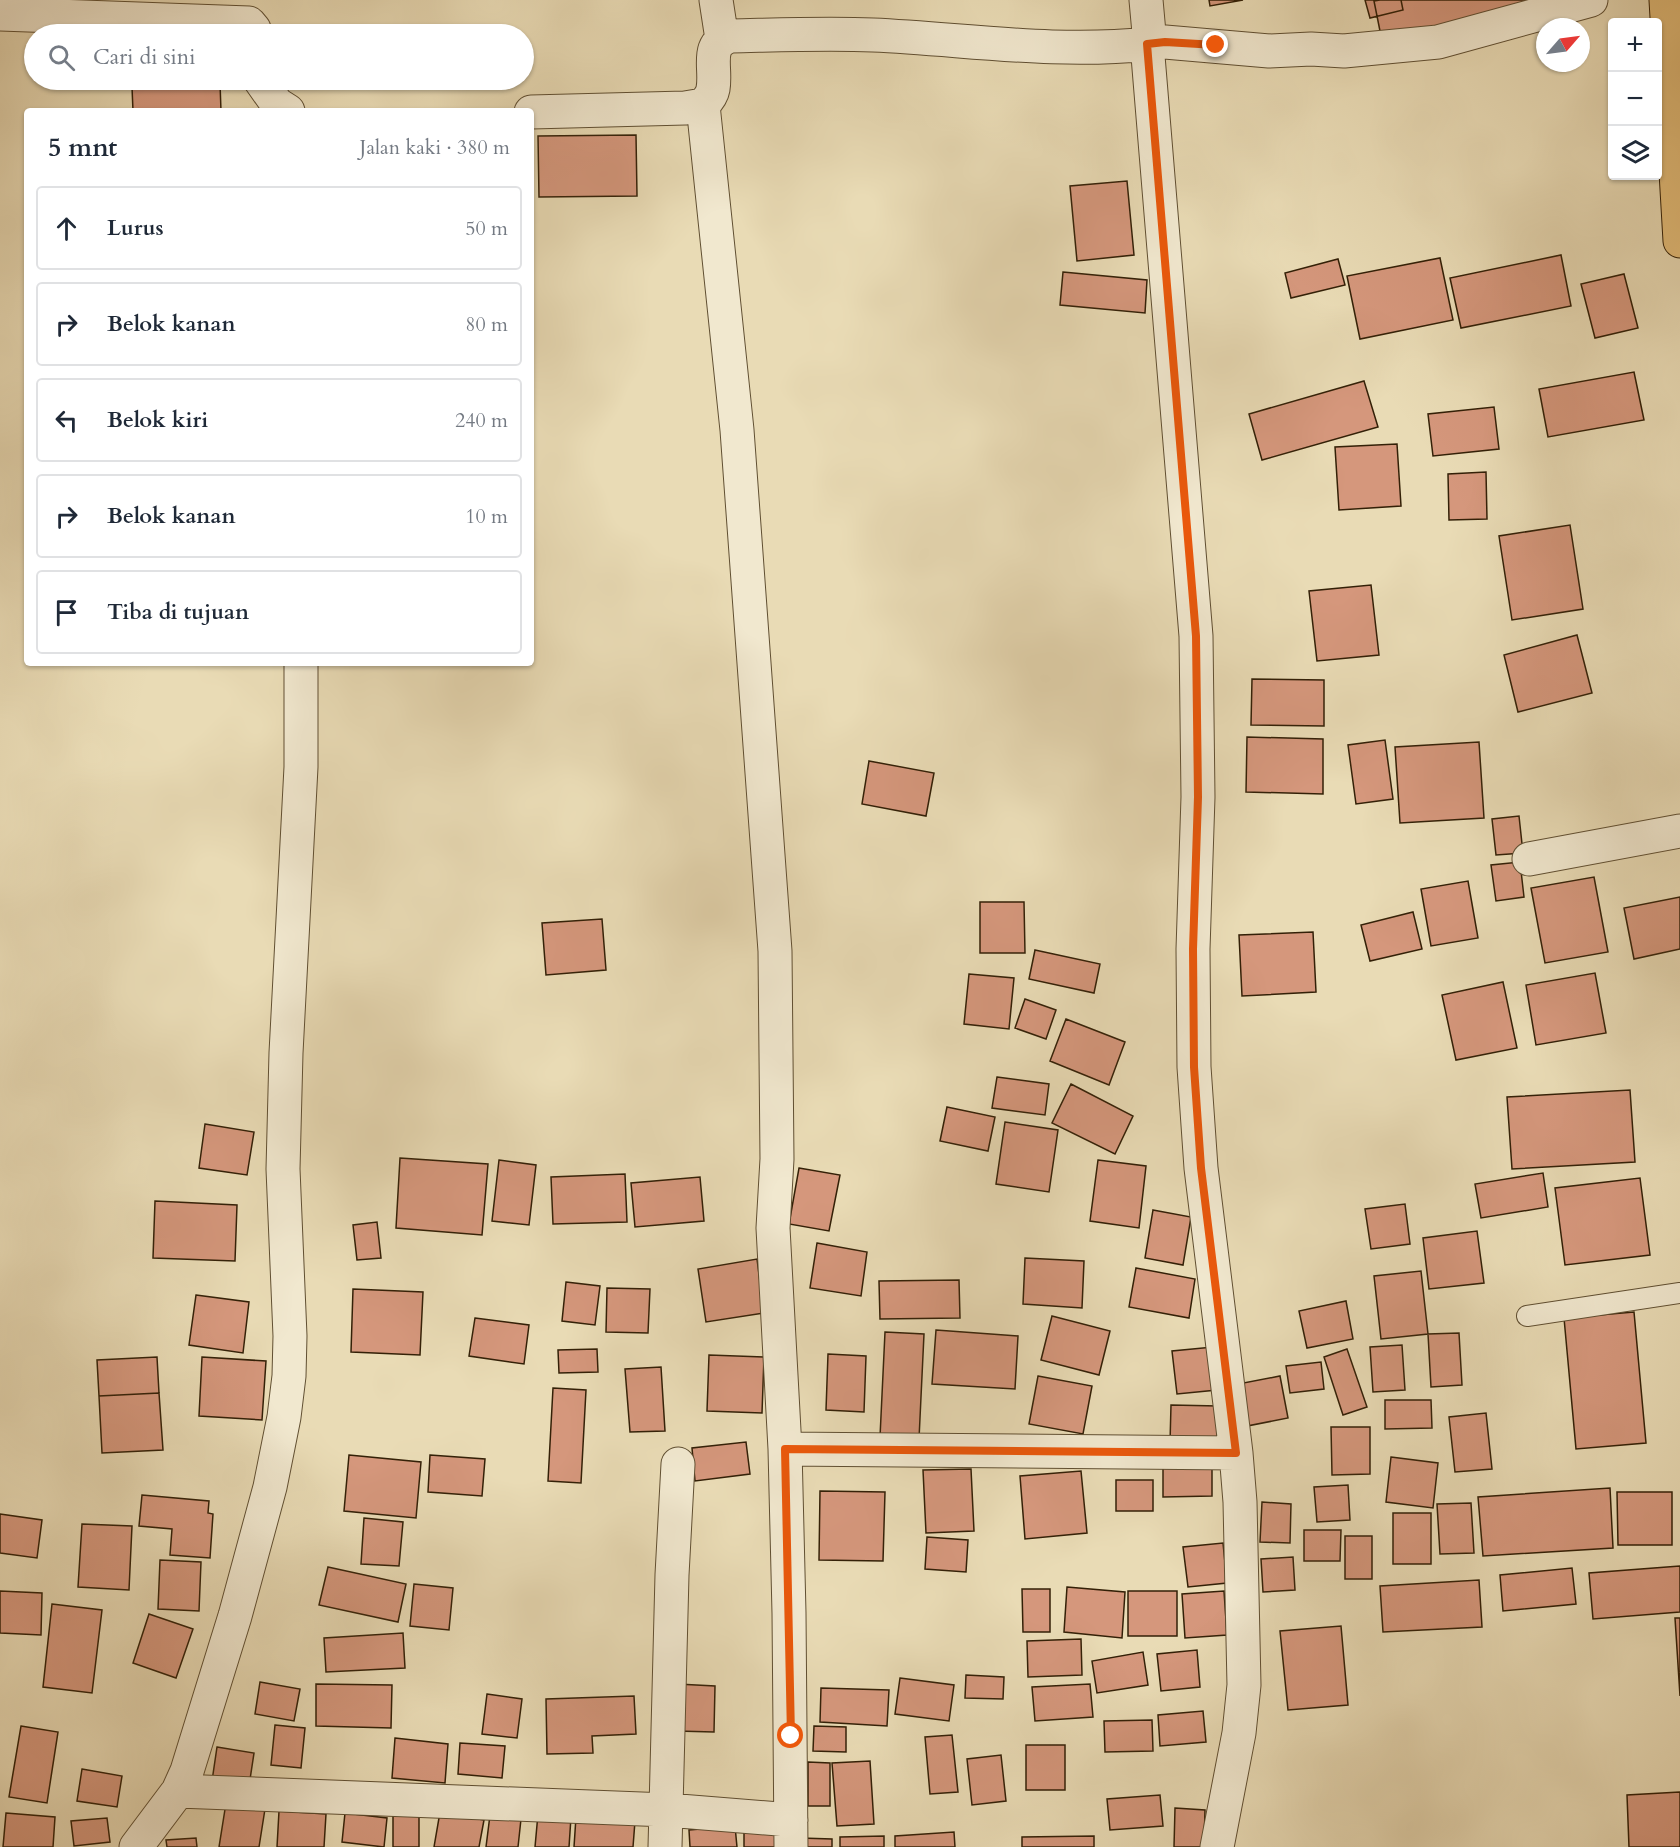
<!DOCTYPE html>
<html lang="id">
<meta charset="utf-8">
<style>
body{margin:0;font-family:Cardo,serif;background:#f2f2f3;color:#1f2937}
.controls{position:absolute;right:18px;top:18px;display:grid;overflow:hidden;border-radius:6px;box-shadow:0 2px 4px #0004}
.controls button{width:54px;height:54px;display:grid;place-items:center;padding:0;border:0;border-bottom:2px solid #e0e1e3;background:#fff;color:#1f2937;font:30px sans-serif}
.compass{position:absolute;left:1536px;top:18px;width:54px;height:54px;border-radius:50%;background:#fff;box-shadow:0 2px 4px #0004;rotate:62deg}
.stop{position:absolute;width:18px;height:18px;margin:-14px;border:4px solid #ea580c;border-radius:50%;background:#fff}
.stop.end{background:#ea580c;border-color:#fff;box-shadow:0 2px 6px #0008}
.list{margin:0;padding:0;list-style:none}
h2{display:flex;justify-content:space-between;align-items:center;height:78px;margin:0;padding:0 24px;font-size:26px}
h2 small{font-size:20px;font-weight:400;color:#747a83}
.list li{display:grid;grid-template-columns:39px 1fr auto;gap:18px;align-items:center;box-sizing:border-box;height:84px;margin:0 12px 12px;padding:0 12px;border:2px solid #e0e1e3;border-radius:6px}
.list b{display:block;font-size:22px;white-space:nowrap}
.list em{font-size:20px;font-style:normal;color:#747a83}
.icon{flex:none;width:33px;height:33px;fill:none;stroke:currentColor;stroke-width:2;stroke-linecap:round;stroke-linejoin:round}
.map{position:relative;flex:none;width:1680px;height:1847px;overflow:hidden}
.search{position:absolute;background:#fff;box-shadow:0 2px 4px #0004;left:24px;top:24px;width:510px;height:66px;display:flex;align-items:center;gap:15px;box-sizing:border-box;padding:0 21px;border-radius:33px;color:#747a83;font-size:22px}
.panel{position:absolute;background:#fff;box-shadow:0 2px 4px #0004;left:24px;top:108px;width:510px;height:558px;border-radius:6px}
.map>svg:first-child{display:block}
.building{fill:#d5977c;stroke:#332007;stroke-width:1.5}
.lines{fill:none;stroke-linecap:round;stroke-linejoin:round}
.service-casing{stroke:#604f32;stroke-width:22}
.minor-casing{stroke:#604f32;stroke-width:35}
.primary-casing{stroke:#332007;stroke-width:35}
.service{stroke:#f1e8cf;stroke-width:20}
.minor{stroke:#f1e8cf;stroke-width:33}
.primary{stroke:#e4be7a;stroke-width:33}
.route{stroke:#ea580c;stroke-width:8}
</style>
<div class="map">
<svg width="1680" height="1847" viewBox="0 0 1680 1847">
<rect width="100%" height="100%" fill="#e9dbb5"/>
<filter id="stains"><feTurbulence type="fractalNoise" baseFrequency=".00333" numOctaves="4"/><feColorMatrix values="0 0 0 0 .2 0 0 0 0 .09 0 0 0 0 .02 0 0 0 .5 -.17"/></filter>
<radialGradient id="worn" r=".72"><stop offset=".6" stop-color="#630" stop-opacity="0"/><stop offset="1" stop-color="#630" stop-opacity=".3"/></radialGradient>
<!-- building -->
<path class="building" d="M1209,0H1243L1210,6Z
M1365,0H1401L1403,10L1370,18Z
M1380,0H1526L1528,8L1382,41L1374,1Z
M220,83L221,111H133L132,87Z
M636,135L637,196L539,197L538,136Z
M1127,181L1134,255L1077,261L1070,186Z
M1561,255L1571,306L1461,328L1450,278Z
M1440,258L1453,320L1360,339L1347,276Z
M1338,259L1345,285L1291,298L1285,273Z
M1063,272L1147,280L1145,313L1060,305Z
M1624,274L1638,328L1595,338L1581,284Z
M1634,372L1644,420L1548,437L1539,389Z
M1364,381L1378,427L1262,460L1249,414Z
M1494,407L1499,449L1433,456L1428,414Z
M1397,444L1401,506L1339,510L1335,447Z
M1486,472L1487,519L1449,520L1448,474Z
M1570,525L1583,609L1512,620L1499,536Z
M1371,585L1379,655L1317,661L1309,591Z
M1577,635L1592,693L1518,712L1504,655Z
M1252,679L1324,680V726L1251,725Z
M1247,737L1323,739V794L1246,792Z
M1385,740L1393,799L1356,804L1348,745Z
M1479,742L1484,818L1400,823L1395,747Z
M869,761L934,773L926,816L862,804Z
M1519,816L1523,853L1496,855L1492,819Z
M1520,862L1524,897L1496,901L1491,865Z
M1594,877L1608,952L1545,963L1531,888Z
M1468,881L1478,938L1431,946L1421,889Z
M1680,897V949L1634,959L1624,908Z
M980,902H1024L1025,953H980Z
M1413,912L1422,949L1370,961L1361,925Z
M602,919L606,970L546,975L542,923Z
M1313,932L1316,992L1242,996L1239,935Z
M1035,950L1100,964L1094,993L1029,979Z
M1595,973L1606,1033L1536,1045L1526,985Z
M969,974L1014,978L1009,1029L964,1024Z
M1503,982L1517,1048L1456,1060L1442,995Z
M1025,999L1056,1010L1046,1039L1015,1028Z
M1066,1019L1125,1042L1109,1085L1050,1061Z
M997,1077L1049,1084L1045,1115L992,1108Z
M1071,1084L1133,1116L1115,1154L1052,1123Z
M1630,1090L1635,1162L1512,1169L1507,1097Z
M947,1107L995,1117L988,1151L940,1141Z
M1005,1122L1058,1130L1049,1192L996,1184Z
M205,1124L254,1132L247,1175L199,1168Z
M400,1158L488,1164L482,1235L396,1228Z
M499,1160L536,1165L529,1225L492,1221Z
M1098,1160L1146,1166L1139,1228L1090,1221Z
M799,1168L840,1175L829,1231L789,1224Z
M1543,1173L1548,1207L1481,1218L1475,1184Z
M625,1174L627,1222L553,1224L551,1177Z
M700,1177L704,1221L635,1227L631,1183Z
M1640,1178L1650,1255L1565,1265L1555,1188Z
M155,1201L237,1205L235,1261L153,1258Z
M1405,1204L1410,1244L1371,1249L1365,1209Z
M1153,1210L1191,1217L1183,1265L1145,1258Z
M377,1222L381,1258L357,1260L353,1225Z
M1477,1231L1484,1283L1429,1289L1423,1238Z
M817,1243L867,1252L861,1296L810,1288Z
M1025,1258L1084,1261L1082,1308L1023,1304Z
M757,1259L764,1313L706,1322L698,1269Z
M1136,1268L1195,1279L1189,1318L1129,1307Z
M1421,1271L1428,1334L1381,1339L1374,1276Z
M959,1280L960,1318L880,1319L879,1281Z
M566,1282L600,1286L595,1325L562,1321Z
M607,1288L650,1289L648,1333L606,1332Z
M353,1289L423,1292L420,1355L351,1352Z
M196,1295L249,1302L243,1353L189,1345Z
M1346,1301L1353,1339L1307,1348L1299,1311Z
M1634,1312L1646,1443L1576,1449L1564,1318Z
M1052,1316L1110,1331L1099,1375L1041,1360Z
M475,1318L529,1325L524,1364L469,1356Z
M936,1330L1018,1336L1015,1389L932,1384Z
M885,1332L924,1334L919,1439L880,1437Z
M1459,1333L1462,1385L1431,1387L1428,1334Z
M1402,1345L1405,1390L1373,1392L1370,1347Z
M1213,1347L1217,1390L1177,1394L1172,1351Z
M597,1349L598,1372L559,1373L558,1350Z
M1347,1349L1367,1407L1343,1415L1324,1357Z
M828,1354L866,1356L864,1412L826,1410Z
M709,1355L764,1357L762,1413L707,1411Z
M157,1357L159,1393L99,1396L97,1360Z
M202,1357L266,1361L262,1420L199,1416Z
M1321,1362L1324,1389L1290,1393L1286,1366Z
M661,1367L665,1431L630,1432L625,1369Z
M1038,1376L1092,1386L1083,1434L1029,1424Z
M1280,1376L1288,1418L1247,1426L1238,1384Z
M553,1388L586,1390L581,1483L548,1481Z
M159,1393L163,1450L102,1453L99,1396Z
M1385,1400H1431L1432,1428L1385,1429Z
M1171,1405L1218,1406L1217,1444L1170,1443Z
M1486,1413L1492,1469L1455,1472L1449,1417Z
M1331,1427H1370V1474L1332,1475Z
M746,1442L750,1474L695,1481L692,1448Z
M349,1455L421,1462L416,1518L344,1511Z
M430,1455L485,1459L482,1496L428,1492Z
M1391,1457L1438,1463L1433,1508L1386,1502Z
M1212,1465V1496L1163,1497V1466Z
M971,1469L974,1531L926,1533L923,1470Z
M1081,1471L1087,1533L1025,1539L1020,1476Z
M1116,1480H1153V1511H1116Z
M1348,1485L1350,1520L1317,1522L1314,1487Z
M1610,1488L1613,1548L1483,1556L1478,1497Z
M820,1491L885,1492L883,1561L819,1560Z
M1617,1492H1672V1545H1618Z
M142,1495L209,1501L208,1513L213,1514L210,1558L170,1555L172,1529L139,1526Z
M1262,1502L1291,1504L1290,1543L1260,1542Z
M1471,1503L1474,1553L1440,1554L1437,1504Z
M1393,1513H1431V1564H1393Z
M0,1514L42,1520L37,1558L0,1553Z
M364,1518L403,1522L399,1566L361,1564Z
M82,1524L132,1526L129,1590L78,1587Z
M1304,1530H1341L1340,1561H1304Z
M1345,1536H1372V1579H1345Z
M927,1537L968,1540L966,1572L925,1569Z
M1223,1543L1227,1583L1188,1587L1183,1547Z
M1293,1557L1295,1590L1263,1592L1261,1559Z
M160,1560L201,1562L199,1611L158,1609Z
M1680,1566V1612L1593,1619L1589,1573Z
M328,1567L406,1584L398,1622L319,1605Z
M1572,1568L1576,1604L1503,1611L1500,1575Z
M1479,1580L1482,1627L1383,1632L1380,1586Z
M414,1584L453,1588L449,1630L410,1626Z
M1067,1587L1125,1592L1122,1638L1064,1632Z
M1022,1589H1050V1632H1023Z
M0,1591L42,1593L41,1635L0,1633Z
M1128,1591H1177V1636H1128Z
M1224,1591L1227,1635L1185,1638L1182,1594Z
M52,1604L102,1610L92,1693L43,1687Z
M149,1614L193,1629L176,1678L133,1663Z
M1675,1618H1680V1696Z
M1341,1626L1348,1705L1288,1710L1280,1631Z
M403,1633L405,1668L326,1672L324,1638Z
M1081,1639L1082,1675L1028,1677L1027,1641Z
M1197,1650L1200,1687L1161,1691L1157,1654Z
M1143,1652L1148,1685L1097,1693L1092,1661Z
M966,1675L1004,1677L1003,1699L965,1698Z
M900,1678L954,1685L949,1721L895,1714Z
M260,1682L300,1689L294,1721L255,1714Z
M316,1684L392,1685L391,1728L316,1726Z
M677,1684L715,1686L714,1732L676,1731Z
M1090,1684L1093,1717L1035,1721L1032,1687Z
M821,1688L889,1690L887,1726L820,1722Z
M487,1694L522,1699L517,1738L482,1734Z
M634,1696L636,1734L592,1736L593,1753L547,1754L546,1699Z
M1203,1711L1206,1742L1160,1746L1158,1715Z
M1152,1720L1153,1751L1105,1752L1104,1721Z
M275,1725L305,1728L301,1768L271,1765Z
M21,1726L58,1732L47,1803L9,1797Z
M814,1726L846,1727V1752L813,1751Z
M952,1735L958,1792L930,1794L925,1737Z
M395,1738L448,1744L445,1783L392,1778Z
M460,1743L505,1746L502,1778L458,1774Z
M1026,1745H1065V1790H1026Z
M217,1747L254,1753L249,1786L212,1781Z
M1001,1755L1006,1801L972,1805L967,1759Z
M870,1761L874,1824L837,1826L832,1763Z
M808,1762L830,1763V1806H808Z
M82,1769L122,1776L117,1807L77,1801Z
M1680,1792V1847H1629L1627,1795Z
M1160,1795L1163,1826L1110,1830L1107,1799Z
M226,1803L265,1809L259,1847H219Z
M1175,1808L1205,1810L1204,1847H1174Z
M279,1811L326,1814L324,1847H277Z
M440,1812L484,1820L479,1847H434Z
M6,1813L55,1817L53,1847H3Z
M345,1813L387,1818L384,1847L342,1842Z
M393,1814H419V1847H393Z
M538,1814L571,1817L569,1847H535Z
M490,1815L521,1819L518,1847H486Z
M576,1817L635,1821L633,1847H574Z
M107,1818L110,1842L74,1846L71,1821Z
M735,1826L737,1847H690L689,1830Z
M744,1831H782L783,1847H744Z
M954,1832L955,1847H895V1836Z
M884,1836V1847H840V1837Z
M1094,1836V1847H1022V1837Z
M196,1838L197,1847H167L166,1840Z
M800,1838L832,1839V1847H800Z"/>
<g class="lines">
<!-- service casing -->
<g class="service-casing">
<path id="service" d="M1527,1316L1680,1293"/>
</g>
<!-- minor casing -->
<g class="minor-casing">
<path id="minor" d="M716,0L722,39
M0,14L249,23L254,29V34
M260,80L277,104L288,111
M703,105L737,430L775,951L777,1159L773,1228L785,1449L1236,1453
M531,112L685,108L703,105C708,100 712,95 713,89C717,67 704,44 731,36C778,35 826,33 873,35C964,39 1056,54 1147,44L1149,33L1146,0
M1529,859L1680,831
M785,1449L789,1613L791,1847
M178,1791L667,1810L791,1820
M136,1847L178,1791L187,1771L235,1616L270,1487L284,1417L289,1376L290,1336L283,1169L286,1053L301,767V663
M665,1847L672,1575L678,1464
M1217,1847L1239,1733L1244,1685L1240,1502L1236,1453L1201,1168L1194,1067L1193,949L1198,797L1196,636L1147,44L1165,42L1269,51L1311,49L1344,51L1438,42L1591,0"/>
</g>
<!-- primary casing -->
<g class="primary-casing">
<path id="primary" d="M1666,0L1680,241"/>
</g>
<!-- service -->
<use href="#service" class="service"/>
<!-- minor -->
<use href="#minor" class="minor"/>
<!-- primary -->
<use href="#primary" class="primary"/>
</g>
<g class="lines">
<!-- route -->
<path class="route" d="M791,1736L785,1449L1236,1453L1201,1168L1194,1067L1193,949L1198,797L1196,636L1147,44L1165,42L1216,45"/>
</g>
<rect width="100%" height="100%" filter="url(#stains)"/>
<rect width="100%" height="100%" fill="url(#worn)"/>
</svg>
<div class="controls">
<button>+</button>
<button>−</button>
<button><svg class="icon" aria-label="layers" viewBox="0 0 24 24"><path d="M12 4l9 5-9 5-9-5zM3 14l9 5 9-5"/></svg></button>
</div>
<svg class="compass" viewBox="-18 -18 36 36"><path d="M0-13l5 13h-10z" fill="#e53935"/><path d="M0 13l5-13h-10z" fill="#747a83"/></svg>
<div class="stop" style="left:791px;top:1736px"></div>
<div class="stop end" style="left:1216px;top:45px"></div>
<div class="search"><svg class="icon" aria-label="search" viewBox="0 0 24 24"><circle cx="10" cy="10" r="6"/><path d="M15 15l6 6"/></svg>Cari di sini</div>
<section class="panel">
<h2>5 mnt<small>Jalan kaki · 380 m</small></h2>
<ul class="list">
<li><svg class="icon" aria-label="ahead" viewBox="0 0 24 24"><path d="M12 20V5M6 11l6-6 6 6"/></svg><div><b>Lurus</b></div><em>50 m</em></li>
<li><svg class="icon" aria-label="right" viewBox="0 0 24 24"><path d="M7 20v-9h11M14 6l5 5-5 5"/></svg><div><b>Belok kanan</b></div><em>80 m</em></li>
<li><svg class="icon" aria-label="left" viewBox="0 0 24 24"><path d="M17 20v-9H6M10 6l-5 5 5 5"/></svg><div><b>Belok kiri</b></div><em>240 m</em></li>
<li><svg class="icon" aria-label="right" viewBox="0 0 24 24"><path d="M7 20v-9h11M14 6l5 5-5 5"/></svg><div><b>Belok kanan</b></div><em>10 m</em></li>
<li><svg class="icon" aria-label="arrive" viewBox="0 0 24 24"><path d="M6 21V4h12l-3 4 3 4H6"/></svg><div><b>Tiba di tujuan</b></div></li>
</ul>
</section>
</div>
